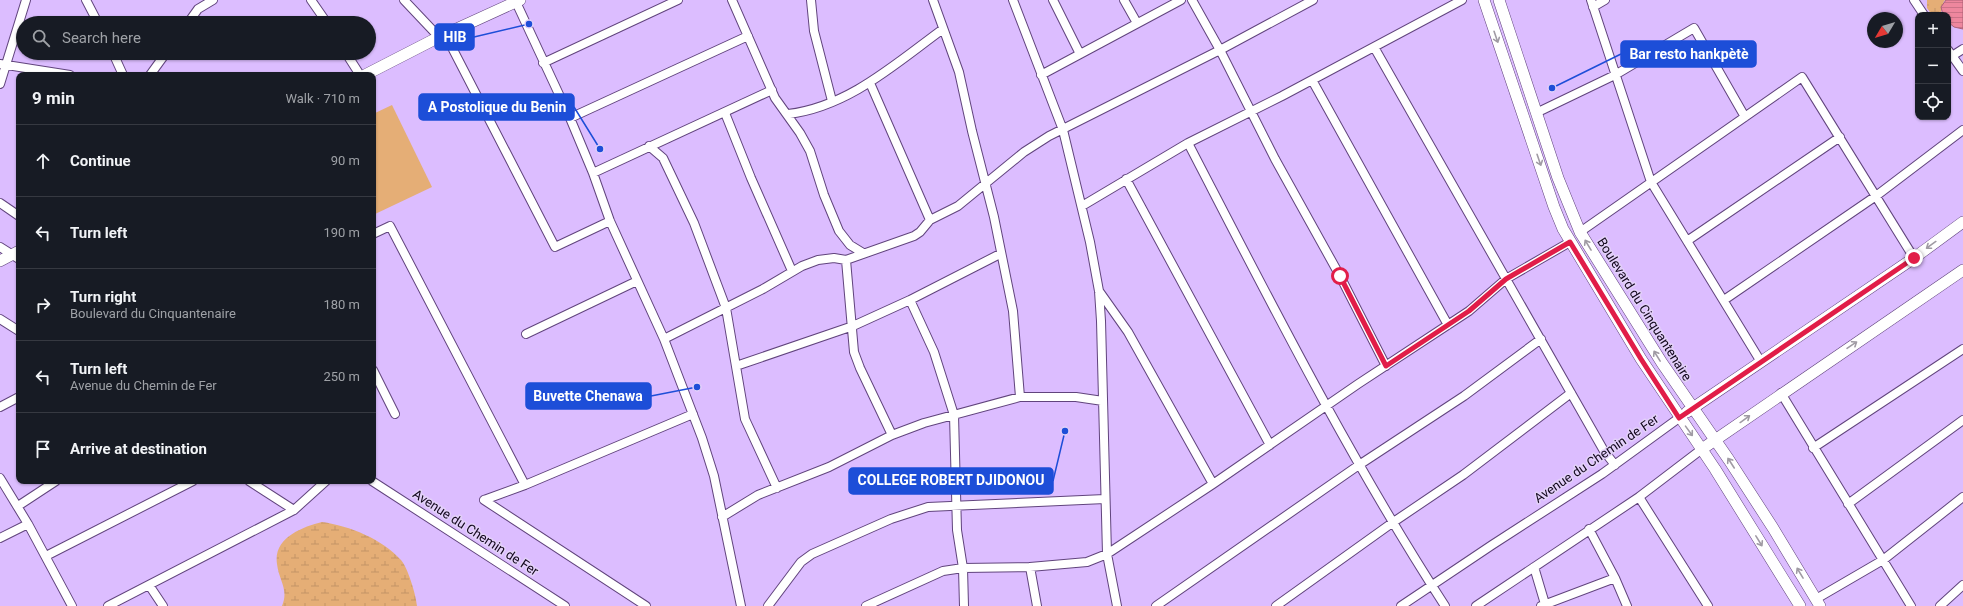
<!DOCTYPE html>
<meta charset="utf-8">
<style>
body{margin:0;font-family:Roboto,sans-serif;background:#242831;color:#f1f3f6}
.controls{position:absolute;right:12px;top:12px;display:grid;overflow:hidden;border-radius:8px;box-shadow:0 1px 3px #0004}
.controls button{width:36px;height:36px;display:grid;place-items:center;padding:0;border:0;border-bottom:1px solid #363941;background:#171b24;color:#f1f3f6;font:20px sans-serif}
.compass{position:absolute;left:1867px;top:12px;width:36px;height:36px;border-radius:50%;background:#171b24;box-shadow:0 1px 3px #0004;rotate:232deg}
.stop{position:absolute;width:12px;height:12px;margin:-9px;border:3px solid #e11d48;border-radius:50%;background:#fff}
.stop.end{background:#e11d48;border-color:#fff;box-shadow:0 1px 4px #0008}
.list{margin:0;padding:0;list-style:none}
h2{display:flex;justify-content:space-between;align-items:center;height:52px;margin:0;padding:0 16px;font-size:17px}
h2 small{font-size:13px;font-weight:400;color:#9ea1a6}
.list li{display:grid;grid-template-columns:26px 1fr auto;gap:12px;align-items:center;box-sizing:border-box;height:72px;padding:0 16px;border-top:1px solid #363941}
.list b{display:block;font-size:15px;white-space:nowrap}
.list p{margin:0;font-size:13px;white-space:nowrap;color:#9ea1a6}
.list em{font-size:13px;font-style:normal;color:#9ea1a6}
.icon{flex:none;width:22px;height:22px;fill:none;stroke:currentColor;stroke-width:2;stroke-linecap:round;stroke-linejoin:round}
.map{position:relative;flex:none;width:1963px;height:606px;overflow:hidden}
.search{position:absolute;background:#171b24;box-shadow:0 1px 3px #0004;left:16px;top:16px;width:360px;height:44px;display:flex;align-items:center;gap:10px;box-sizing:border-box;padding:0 14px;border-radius:22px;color:#9ea1a6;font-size:15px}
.panel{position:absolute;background:#171b24;box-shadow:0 1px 3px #0004;left:16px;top:72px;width:360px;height:412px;border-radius:8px}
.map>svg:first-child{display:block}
.wetland{fill:url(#wetland-marsh)}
.pitch{fill:#e5ae76}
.water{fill:url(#water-rules);stroke:#ac6077}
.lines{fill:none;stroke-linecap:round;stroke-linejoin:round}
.street-casing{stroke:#61447d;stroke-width:10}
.secondary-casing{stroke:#61447d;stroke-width:12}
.street{stroke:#fff;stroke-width:8}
.secondary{stroke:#fff;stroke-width:11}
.oneway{stroke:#a09ba4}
.route{stroke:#e11d48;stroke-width:5}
.labels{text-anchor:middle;stroke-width:3;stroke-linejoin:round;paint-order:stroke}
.street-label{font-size:13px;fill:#11061b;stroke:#e3d1f9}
.leader{fill:none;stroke:#1d4ed8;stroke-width:1.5}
.callout-dot{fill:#1d4ed8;stroke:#e3d1f9;stroke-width:1.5}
.callout{fill:#1d4ed8;stroke:#1d4ed8;stroke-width:1.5}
.callout-label{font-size:14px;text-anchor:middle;font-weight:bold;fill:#fff}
</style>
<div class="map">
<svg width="1963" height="606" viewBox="0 0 1963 606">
<defs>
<pattern id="wetland-marsh" width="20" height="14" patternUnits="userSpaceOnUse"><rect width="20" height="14" fill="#e5ae76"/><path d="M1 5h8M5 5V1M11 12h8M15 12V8" fill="none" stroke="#c39466"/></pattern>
<pattern id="water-rules" width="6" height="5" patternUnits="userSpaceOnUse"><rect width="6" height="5" fill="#ee879e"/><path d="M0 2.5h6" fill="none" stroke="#cb7388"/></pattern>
</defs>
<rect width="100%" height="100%" fill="#dcbdff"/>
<!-- wetland -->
<path class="wetland" d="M1927,0H1946L1944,1L1941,12L1943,15H1932L1927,8Z
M322,522C350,526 382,539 401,560C408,568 416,595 417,606H282C289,589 279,581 277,564C273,538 302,527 322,522Z"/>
<!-- pitch -->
<path class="pitch" d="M392,105L432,187L373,215V114Z"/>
<!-- water -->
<path class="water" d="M1946,0H1963V29L1954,27L1948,22V15H1943L1941,7Z"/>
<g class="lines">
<!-- street casing -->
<g class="street-casing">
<path id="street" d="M86,0L98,23
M311,0L327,23
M404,0L439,37
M732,0L775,98L800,133L810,151L824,195L839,231L850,245L863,253
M811,0L814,31L832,101
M933,0L959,72L972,131L994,217L1013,311L1020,397
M1013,0L1063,130L1090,242L1099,291L1101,321L1107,554L1117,606
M1053,0L1080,54
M1124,0L1137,23
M1192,0L1220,50L1275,159L1340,276L1386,366
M1591,0L1651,182L1761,362
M1914,0L1924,15
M516,2L570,118L593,173L610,221L664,339L702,438L714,476L741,606
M1593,7L1605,0
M188,23L198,9L213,0
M445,34L555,247L610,221
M1374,47L1604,451L1615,465
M1948,50L1963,71
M113,53L123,75
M346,53L360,75
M1952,56L1963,49
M543,63L678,0
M0,64L70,75
M150,75L166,53
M1041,75L1181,0
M1312,80L1448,325
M870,83L930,220
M0,84L26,0
M725,113L751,178L792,271
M1536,113L1615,75L1694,28L1745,117
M788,114C848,107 895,64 943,29
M570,118L748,36
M1188,143C1269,299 1349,458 1445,606
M649,146L663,158L694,223L726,308L745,419L777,488
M593,173L772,90
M1126,179L1270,445
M0,203L19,216
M1082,206L1188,143L1282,96L1462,0
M1580,232L1802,77L1914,258
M373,234L390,226L525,485
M1687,241L1840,137
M0,247L19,259
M846,260L854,352L860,368L892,435
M1099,291L1128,332L1213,484
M910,300L934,352L954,415L957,530L963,568L964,606
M1724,300L1876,196L1963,130
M0,319L19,331
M526,334L637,281
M664,339L763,289L802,266L818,260L834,258L846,260L914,236L920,232L930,220L958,206L1024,152L1049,136L1220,50L1313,0
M736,366L853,326L910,300L1000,254
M373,370L395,414
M1781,393L1911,606
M0,407L19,397
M1813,448L1963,349
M0,478L28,524L72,606
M249,481L294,510
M372,481L565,606
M1639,497L1708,606
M484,500L525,485L693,414
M484,500L646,606
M1848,504L1963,420
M18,506L56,481
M722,517L758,495L829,467L892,435L924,423L1020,397H1076L1103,401
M1589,529L1615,578L1627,606
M0,538L28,524
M46,556L193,481
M1030,567L1037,606
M1534,567L1545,604
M149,585L163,606
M1816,599L1883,560L1963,497
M108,606L294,510L326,481
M768,606L801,562L812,554L891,519L928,507L1105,499
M866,606L943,571L963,568L1030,567L1087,562L1107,554L1213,484L1358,384L1469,311L1506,279L1570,242
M1156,606L1359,465L1464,396L1541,339
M1276,606L1392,523L1463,475L1571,393
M1401,606L1492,545L1602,474L1679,418
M1476,606L1639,497L1702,449
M1541,606L1615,578
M1940,606L1963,585"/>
</g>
<!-- secondary casing -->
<g class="secondary-casing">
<path id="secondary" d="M1484,0L1554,207L1563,229L1641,359L1715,469L1800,606
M1499,0L1558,178L1580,232L1662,363L1729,460L1773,528L1820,606
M365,75L439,37L520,0
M0,261L19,251
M1687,412L1914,258L1963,222
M1702,449L1963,270"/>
</g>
<!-- street -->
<use href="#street" class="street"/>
<!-- secondary -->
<use href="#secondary" class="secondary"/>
</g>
<!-- one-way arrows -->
<defs><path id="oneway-shaft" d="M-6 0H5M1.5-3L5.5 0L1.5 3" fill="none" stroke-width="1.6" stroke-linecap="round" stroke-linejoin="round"/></defs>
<g class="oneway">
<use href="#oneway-shaft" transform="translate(1496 37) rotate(71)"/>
<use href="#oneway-shaft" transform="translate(1539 160) rotate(71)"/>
<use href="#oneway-shaft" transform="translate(1588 245) rotate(-121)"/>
<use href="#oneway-shaft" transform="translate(1931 245) rotate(144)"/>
<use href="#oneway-shaft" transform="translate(1852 345) rotate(-34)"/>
<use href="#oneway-shaft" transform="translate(1657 356) rotate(-122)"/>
<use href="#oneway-shaft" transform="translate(1745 419) rotate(-36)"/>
<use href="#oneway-shaft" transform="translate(1689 431) rotate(54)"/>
<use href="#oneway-shaft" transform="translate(1731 463) rotate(-123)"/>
<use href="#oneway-shaft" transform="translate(1759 541) rotate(58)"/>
<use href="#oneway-shaft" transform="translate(1800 573) rotate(-121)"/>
</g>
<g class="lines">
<!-- route -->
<path class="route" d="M1340,276L1386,366L1469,311L1506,279L1570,242L1641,359L1679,418L1914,258"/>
</g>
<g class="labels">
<!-- street labels -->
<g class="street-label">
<text transform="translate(1645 309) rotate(58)" y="5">Boulevard du Cinquantenaire</text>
<text transform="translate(1596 458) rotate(-34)" y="5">Avenue du Chemin de Fer</text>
<text transform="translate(476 532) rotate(33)" y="5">Avenue du Chemin de Fer</text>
</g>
</g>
<!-- callouts -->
<path class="leader" d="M529 24L474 37M1552 88L1621 54M600 149L574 107M697 387L651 396M1065 431L1053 481"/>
<g class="callout-dot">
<circle cx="529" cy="24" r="4"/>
<circle cx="1552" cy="88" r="4"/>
<circle cx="600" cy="149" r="4"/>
<circle cx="697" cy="387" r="4"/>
<circle cx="1065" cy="431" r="4"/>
</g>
<g class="callout">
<rect x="435" y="24" width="39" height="26" rx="4"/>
<rect x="1621" y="41" width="135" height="26" rx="4"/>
<rect x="419" y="94" width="155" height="26" rx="4"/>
<rect x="526" y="383" width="125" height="26" rx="4"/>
<rect x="849" y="468" width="204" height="26" rx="4"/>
</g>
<g class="callout-label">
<text x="455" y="42">HIB</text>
<text x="1689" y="59">Bar resto hankpètè</text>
<text x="497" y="112">A Postolique du Benin</text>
<text x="588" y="401">Buvette Chenawa</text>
<text x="951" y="485">COLLEGE ROBERT DJIDONOU</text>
</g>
</svg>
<div class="controls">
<button>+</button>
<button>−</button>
<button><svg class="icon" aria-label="locate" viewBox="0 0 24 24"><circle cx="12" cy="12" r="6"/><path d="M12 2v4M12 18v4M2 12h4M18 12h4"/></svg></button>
</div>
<svg class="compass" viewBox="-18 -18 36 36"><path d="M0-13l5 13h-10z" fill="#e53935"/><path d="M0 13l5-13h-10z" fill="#9ea1a6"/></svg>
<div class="stop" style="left:1340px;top:276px"></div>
<div class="stop end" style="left:1914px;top:258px"></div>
<div class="search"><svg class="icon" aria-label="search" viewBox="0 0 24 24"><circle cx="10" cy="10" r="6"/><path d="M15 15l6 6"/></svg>Search here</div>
<section class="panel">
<h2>9 min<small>Walk · 710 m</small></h2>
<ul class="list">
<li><svg class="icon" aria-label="ahead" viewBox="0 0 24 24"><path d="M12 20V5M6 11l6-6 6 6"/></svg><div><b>Continue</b></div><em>90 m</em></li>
<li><svg class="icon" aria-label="left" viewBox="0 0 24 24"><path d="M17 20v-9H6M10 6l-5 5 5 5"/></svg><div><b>Turn left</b></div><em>190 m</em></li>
<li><svg class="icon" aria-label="right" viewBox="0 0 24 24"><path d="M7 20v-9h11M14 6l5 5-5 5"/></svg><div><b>Turn right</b><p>Boulevard du Cinquantenaire</p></div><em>180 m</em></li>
<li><svg class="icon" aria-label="left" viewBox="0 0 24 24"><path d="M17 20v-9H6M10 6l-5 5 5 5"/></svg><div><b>Turn left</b><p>Avenue du Chemin de Fer</p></div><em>250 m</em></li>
<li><svg class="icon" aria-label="arrive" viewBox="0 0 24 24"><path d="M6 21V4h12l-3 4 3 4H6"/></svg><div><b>Arrive at destination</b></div></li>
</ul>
</section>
</div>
